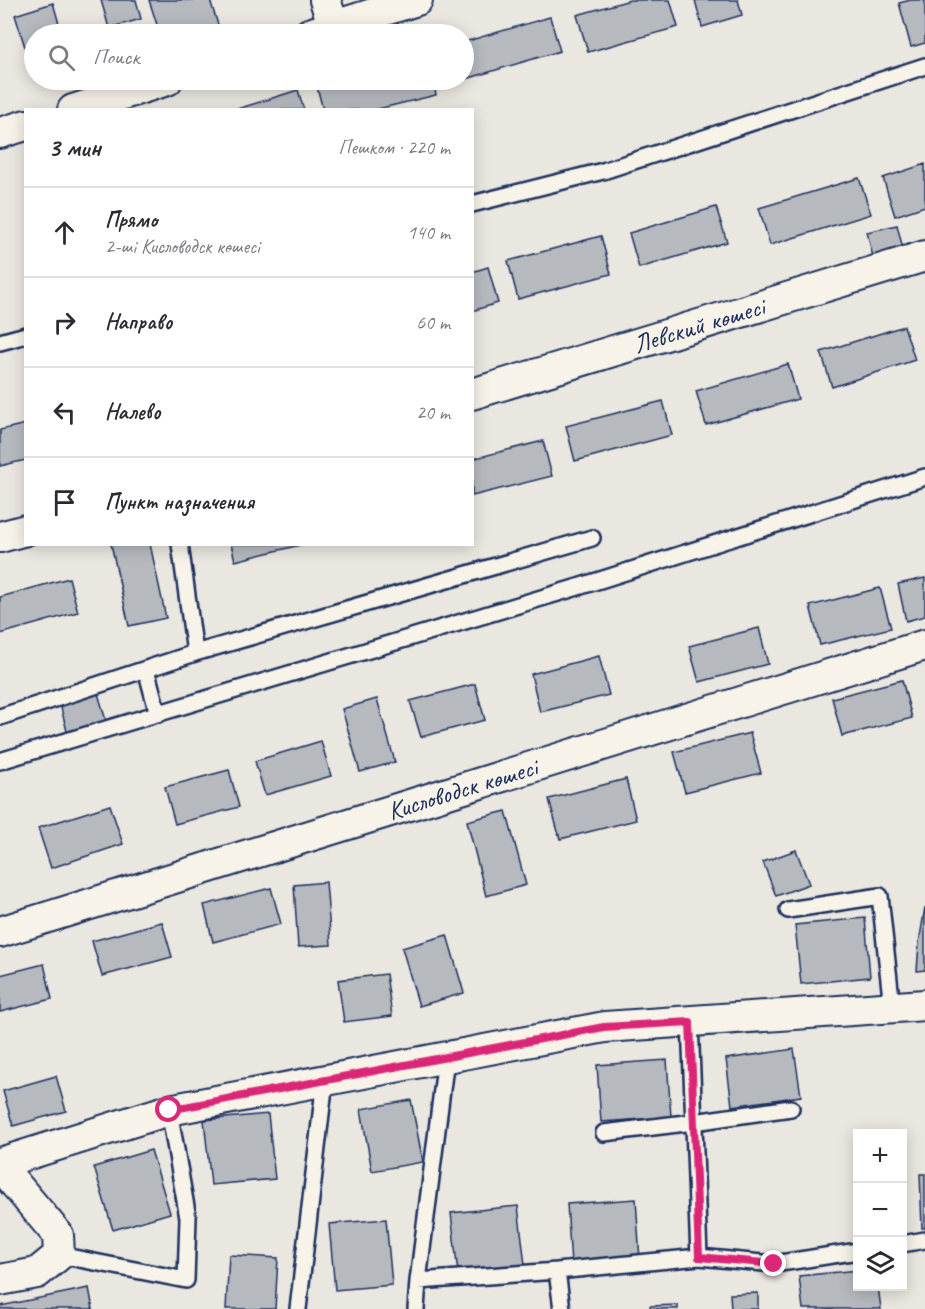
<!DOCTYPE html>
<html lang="ru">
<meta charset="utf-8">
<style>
body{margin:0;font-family:Caveat,sans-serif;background:#f2f2f3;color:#2b2b33}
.controls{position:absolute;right:18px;bottom:18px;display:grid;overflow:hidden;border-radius:0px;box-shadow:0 3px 15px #0003}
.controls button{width:54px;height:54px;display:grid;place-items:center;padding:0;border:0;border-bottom:2px solid #e1e1e2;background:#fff;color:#2b2b33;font:30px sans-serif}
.stop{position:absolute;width:18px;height:18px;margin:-14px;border:4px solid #db2777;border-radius:50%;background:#fff}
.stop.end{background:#db2777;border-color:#fff;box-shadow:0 2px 6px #0008}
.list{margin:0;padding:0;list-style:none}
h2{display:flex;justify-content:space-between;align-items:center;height:78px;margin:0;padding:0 24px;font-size:26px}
h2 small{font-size:20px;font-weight:400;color:#7c7c81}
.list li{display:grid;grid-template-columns:39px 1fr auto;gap:18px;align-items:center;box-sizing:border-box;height:90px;padding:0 24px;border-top:2px solid #e1e1e2}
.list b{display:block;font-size:22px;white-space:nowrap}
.list p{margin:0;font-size:20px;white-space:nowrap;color:#7c7c81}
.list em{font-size:20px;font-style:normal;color:#7c7c81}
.icon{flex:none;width:33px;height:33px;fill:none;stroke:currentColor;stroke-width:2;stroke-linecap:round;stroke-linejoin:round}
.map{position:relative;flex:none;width:925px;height:1309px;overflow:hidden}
.search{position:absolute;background:#fff;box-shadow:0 3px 15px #0003;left:24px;top:24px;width:450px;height:66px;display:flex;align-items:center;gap:15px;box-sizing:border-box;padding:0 21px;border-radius:33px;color:#7c7c81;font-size:22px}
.panel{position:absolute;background:#fff;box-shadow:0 3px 15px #0003;left:24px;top:108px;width:450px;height:438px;border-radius:0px}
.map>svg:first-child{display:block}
.building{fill:#b6babf;stroke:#1b2f5e;stroke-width:1.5}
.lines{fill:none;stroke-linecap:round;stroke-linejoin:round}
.service-casing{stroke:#1b2f5e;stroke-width:20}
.minor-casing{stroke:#1b2f5e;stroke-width:34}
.service{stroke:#f7f3e8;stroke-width:15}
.minor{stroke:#f7f3e8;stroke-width:30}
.route{stroke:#db2777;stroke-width:8}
.labels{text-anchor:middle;stroke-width:6;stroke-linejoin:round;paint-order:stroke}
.street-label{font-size:26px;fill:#1b2f5e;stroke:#f7f3e8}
</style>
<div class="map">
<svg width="925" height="1309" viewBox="0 0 925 1309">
<rect width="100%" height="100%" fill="#eae7e0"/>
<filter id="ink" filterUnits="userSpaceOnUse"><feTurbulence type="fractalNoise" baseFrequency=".0167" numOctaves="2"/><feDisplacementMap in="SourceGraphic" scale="12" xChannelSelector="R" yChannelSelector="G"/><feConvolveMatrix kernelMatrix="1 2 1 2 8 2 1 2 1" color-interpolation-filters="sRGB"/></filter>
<g filter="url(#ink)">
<!-- building -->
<path class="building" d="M101,0H136L141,19L109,28Z
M149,0H210L221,34H160Z
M630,0H670L678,27L588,52L577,15Z
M695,0H738L742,15L702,27Z
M911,0H925V43L911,47L899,3Z
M53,3L62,34H34V76L15,15Z
M550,17L560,51L466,79L464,69V42Z
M331,80H433L436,95L374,110H323L316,83Z
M298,90L304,110H234Z
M925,164V206L895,216L883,178Z
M859,178L871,214L770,245L759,208Z
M716,207L727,242L639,268L629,233Z
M897,225L903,249L873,257L867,232Z
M601,236L611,274L518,299L508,261Z
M488,267L498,303L472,311V272Z
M904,326L915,360L832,387L821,352Z
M788,364L798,399L706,425L696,391Z
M663,401L672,435L575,461L566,426Z
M26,424V460L0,466V430Z
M543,441L552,476L472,496V459Z
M111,544H150L166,618L129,626Z
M231,544H304L235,561Z
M69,578L78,612L0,634V597Z
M925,578V616L906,621L898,584Z
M880,588L891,628L820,645L810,606Z
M759,628L768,664L699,682L689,646Z
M599,656L609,695L540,712L531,674Z
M902,680L912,718L842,736L832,698Z
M475,684L485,720L421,737L410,701Z
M97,690L107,724L68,735L59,700Z
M377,699L395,762L360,772L342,709Z
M750,733L761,773L685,792L674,752Z
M321,741L331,776L265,795L255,761Z
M229,770L239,807L175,824L165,787Z
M626,779L636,820L560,839L549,799Z
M110,805L123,844L51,868L38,828Z
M506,811L526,885L486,896L467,821Z
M796,850L809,884L776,896L763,862Z
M326,882L331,945L298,947L294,885Z
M271,888L281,924L213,942L204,905Z
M925,907V970L917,971L919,943Z
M865,918L870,977L801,984L795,925Z
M162,922L172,957L102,976L92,941Z
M447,935L464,993L419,1006L402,948Z
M44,964L52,999L0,1012V975Z
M386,974L392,1016L344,1022L338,980Z
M794,1049L801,1096L732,1106L726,1059Z
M667,1060L671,1117L601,1122L597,1065Z
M56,1076L66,1111L13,1126L3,1091Z
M411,1100L423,1162L372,1171L361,1109Z
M268,1114L275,1179L211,1185L204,1120Z
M151,1150L170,1213L113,1230L94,1167Z
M920,1174H925V1228H922Z
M636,1199L640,1260L571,1264L567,1204Z
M518,1206L525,1265L458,1273L451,1213Z
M386,1219L392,1285L335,1290L329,1224Z
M229,1255L278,1258L275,1309H226Z
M858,1270V1286H878L881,1309H803L799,1276Z
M89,1288L93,1309H0V1306Z
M758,1293V1309H731L730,1294Z
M678,1305V1309H650V1306Z"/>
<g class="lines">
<!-- service casing -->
<g class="service-casing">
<path id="service" d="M472,204L603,171L925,66
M0,342L26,335
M180,544L195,653
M146,669L158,714
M0,717L195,653L592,538
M0,761L578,587L925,477
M788,910L880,896L892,1008
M690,1021L699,1257
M604,1133L694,1122L791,1108
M902,1244L925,1240
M59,1255L186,1280L188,1218L169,1110
M557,1271L562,1309
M418,1281L557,1271L699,1257L774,1264L858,1251
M298,1309L325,1080
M416,1309L418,1281L446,1058"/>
</g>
<!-- minor casing -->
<g class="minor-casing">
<g id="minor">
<path d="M325,0L334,27"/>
<path d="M309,34L417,0"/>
<path d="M73,110L167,80"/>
<path d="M0,133L26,125"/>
<path id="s1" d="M472,394L925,256"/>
<path d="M0,537L26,530"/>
<path id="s2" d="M0,932L925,645"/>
<path d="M0,1163L169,1110L605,1027L925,1005"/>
<path d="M0,1166L58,1235L59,1255L37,1273L0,1280"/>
</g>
</g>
<!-- service -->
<use href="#service" class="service"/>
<!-- minor -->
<use href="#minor" class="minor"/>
</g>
</g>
<g class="lines" filter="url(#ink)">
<!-- route -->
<path class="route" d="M169,1110L604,1027L690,1022L699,1257L774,1264"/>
</g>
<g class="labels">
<!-- street labels -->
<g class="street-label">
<text dy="9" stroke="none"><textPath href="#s1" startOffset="237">Левский көшесі</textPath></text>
<text dy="9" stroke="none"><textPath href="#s2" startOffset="484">Кисловодск көшесі</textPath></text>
</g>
</g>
</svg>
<div class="controls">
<button>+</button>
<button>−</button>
<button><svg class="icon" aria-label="layers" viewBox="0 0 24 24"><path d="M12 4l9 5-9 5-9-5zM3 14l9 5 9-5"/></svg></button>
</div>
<div class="stop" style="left:169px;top:1110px"></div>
<div class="stop end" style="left:774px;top:1264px"></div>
<div class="search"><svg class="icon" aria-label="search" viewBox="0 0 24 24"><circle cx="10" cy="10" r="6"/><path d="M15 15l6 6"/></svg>Поиск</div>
<section class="panel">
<h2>3 мин<small>Пешком · 220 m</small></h2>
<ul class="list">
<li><svg class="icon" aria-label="ahead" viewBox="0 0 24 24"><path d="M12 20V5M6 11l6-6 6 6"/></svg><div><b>Прямо</b><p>2-ші Кисловодск көшесі</p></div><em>140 m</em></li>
<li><svg class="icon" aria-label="right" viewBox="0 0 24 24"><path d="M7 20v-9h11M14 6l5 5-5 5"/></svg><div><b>Направо</b></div><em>60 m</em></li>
<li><svg class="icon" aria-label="left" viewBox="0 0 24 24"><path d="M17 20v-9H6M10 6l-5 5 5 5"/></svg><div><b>Налево</b></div><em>20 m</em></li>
<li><svg class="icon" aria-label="arrive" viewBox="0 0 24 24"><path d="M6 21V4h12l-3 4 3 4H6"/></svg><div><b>Пункт назначения</b></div></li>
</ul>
</section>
</div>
